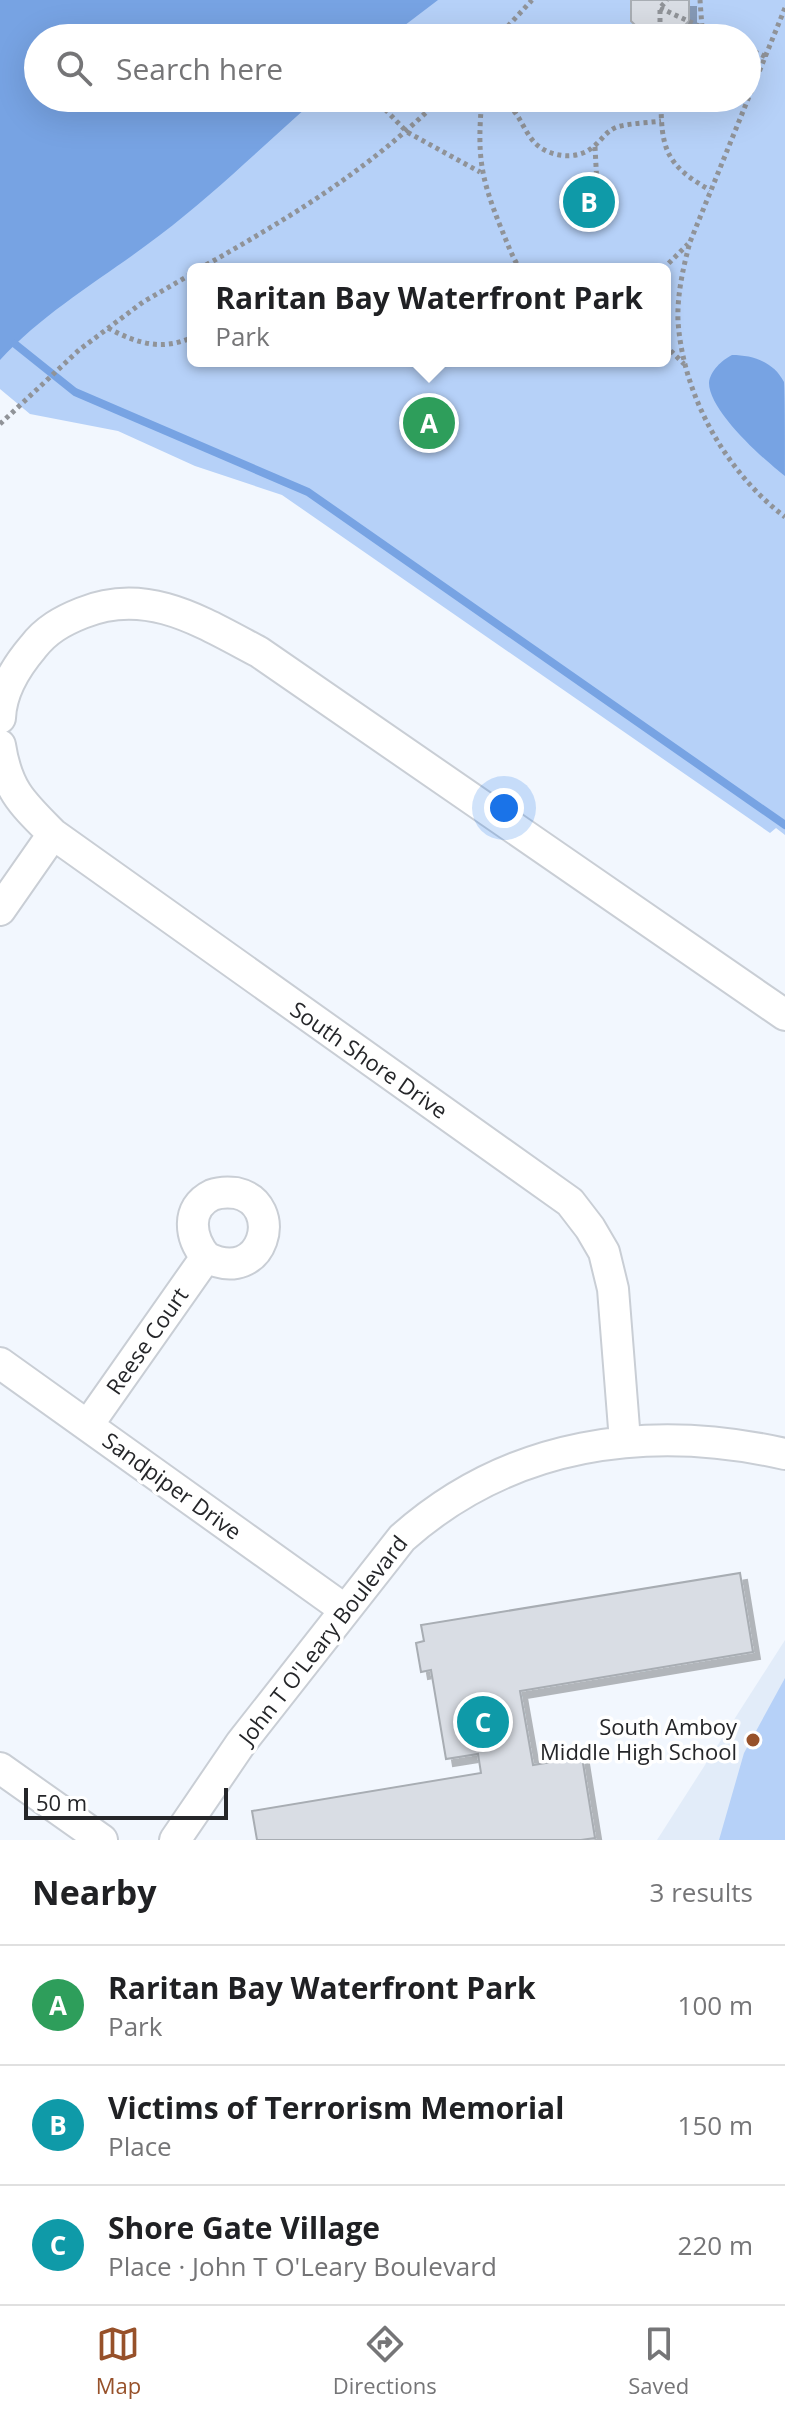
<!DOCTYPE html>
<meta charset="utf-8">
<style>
body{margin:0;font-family:"Open Sans",sans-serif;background:#f2f2f2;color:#202124}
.scale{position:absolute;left:24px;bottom:20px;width:204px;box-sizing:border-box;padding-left:8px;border:4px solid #252629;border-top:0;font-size:22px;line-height:28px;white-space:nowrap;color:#252629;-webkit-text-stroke:6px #fff;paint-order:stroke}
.you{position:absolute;left:504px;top:808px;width:28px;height:28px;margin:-20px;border:6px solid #fff;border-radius:50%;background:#1a73e8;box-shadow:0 0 0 12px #1a73e833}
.badge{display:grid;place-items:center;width:52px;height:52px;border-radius:50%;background:#97512a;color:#fff;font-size:26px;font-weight:700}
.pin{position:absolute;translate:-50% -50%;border:4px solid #fff;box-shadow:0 2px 8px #0006}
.popup{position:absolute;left:187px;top:263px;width:484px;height:104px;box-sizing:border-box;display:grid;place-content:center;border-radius:12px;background:#fff;filter:drop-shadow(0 2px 6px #0005);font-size:26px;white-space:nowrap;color:#757577}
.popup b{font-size:30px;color:#202124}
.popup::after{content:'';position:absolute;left:50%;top:100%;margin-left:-16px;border:16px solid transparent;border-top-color:#fff}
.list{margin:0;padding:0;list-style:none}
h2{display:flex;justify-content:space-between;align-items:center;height:104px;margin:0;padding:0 32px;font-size:34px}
h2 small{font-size:26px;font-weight:400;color:#757577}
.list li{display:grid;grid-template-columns:52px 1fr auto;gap:24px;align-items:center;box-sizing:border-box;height:120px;padding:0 32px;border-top:2px solid #e0e0e0}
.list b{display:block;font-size:30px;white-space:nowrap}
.list p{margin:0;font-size:26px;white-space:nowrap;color:#757577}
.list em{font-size:26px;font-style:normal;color:#757577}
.icon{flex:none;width:44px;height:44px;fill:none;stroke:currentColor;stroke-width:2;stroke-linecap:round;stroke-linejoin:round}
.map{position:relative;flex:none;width:785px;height:1840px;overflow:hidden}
.search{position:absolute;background:#fff;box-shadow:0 8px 32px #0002;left:24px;right:24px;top:24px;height:88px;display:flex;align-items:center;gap:20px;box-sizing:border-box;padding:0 28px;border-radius:44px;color:#757577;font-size:30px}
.sheet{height:464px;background:#fff}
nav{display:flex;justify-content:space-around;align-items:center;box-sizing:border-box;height:112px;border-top:2px solid #e0e0e0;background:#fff;font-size:22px;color:#757577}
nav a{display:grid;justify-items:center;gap:4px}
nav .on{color:#97512a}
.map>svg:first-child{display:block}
.built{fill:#e2ecf9}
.green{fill:#b6d1f8;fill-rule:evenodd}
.water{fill:#77a3e3}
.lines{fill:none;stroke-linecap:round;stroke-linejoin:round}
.stream{stroke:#77a3e3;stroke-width:8}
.building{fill:#d9dde4;stroke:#a8adb3;stroke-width:2;filter:url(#shadow)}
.minor-casing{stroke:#c9ced5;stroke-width:34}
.path{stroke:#909398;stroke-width:5;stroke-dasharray:4 4;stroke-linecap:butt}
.minor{stroke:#fff;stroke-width:30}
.poi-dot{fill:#97512a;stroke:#fff;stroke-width:3}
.labels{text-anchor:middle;stroke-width:7;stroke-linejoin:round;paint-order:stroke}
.street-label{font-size:22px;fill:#252629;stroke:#fff}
.poi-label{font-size:22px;fill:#252629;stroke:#fff;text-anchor:end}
</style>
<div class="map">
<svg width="785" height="1840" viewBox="0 0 785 1840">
<defs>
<filter id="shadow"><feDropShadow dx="7" dy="7" stdDeviation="0" flood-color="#0004"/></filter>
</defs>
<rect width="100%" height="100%" fill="#f2f7fe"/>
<!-- built -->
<path class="built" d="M785,1640V1840H657Z"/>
<!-- green -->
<path class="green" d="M334,0H785V835L776,828L770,833L282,495L195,466L118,431L30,414L0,389V324L223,98H747V38H291ZM193,269H665V361H193Z
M785,1678V1840H719L744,1753Z"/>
<!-- water -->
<path class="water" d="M0,0H438L388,38H38V98H317C265,144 215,193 160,235C107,276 46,310 0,360Z
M732,355C753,355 774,362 784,382C785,394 785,459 785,476C764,460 709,411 709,383C710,371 722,360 732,355Z"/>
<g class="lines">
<!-- stream -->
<path class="stream" d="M15,344L75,392L308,492L785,825"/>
</g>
<!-- building -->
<path class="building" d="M631,0H689V21L673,38H648L631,21Z
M740,1573L753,1652L520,1691L533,1765L582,1757L595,1838L581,1840H257L252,1811L481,1773L478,1754L446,1759L431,1670L421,1672L416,1643L424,1641L421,1625Z"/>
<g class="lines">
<!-- minor casing -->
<g class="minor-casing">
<path id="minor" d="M0,718C1,691 16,667 33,647C46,630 62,621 82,613C147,586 202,622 259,652L785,1015
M0,745C7,790 22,803 53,834L570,1202L590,1228L604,1252L613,1289L625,1441
M0,910L53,834
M0,1363L344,1609
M88,1425L206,1257C264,1287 286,1204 236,1193C228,1192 220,1192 212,1195C185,1208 190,1238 206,1257
M0,1768L102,1840
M175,1840L241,1743L402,1538C510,1442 648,1423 785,1454"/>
</g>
<!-- path -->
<path class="path" d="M660,8L725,38
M785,8L690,242C683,268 677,295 678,321C683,396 726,472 785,517
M497,38L532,0
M660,38V8L667,0
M690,38L702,27L700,0
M747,48L766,57
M374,98L407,132L480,172
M482,98C477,155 480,176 501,228C507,242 512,257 520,269
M494,98C519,105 520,127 535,143C549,157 577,161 593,147C602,140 606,131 617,127C631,123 647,123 661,121
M661,98C661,148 665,165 710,190
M595,147L597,185
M199,269C289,218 368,171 441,98
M663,269L688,244
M108,328C138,344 162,351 193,337
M665,345L684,364
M0,424L79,350L143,302L193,273"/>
<!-- minor -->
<use href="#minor" class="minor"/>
</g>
<!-- markers -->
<circle class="poi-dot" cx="753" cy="1740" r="8"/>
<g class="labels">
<!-- street labels -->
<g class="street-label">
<text transform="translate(369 1060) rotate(35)" y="8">South Shore Drive</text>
<text transform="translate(147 1341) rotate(-55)" y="8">Reese Court</text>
<text transform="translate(172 1486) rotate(36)" y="8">Sandpiper Drive</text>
<text transform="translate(323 1640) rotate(-52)" y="8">John T O'Leary Boulevard</text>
</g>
<!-- poi labels -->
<g class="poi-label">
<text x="737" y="1735">South Amboy<tspan x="737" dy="25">Middle High School</tspan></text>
</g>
</g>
</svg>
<div class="scale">50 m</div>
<div class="you"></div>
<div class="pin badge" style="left:429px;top:423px;background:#2e9e5b">A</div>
<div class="popup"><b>Raritan Bay Waterfront Park</b>Park</div>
<div class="pin badge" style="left:589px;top:202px;background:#0f9aa8">B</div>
<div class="pin badge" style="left:483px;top:1722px;background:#0f9aa8">C</div>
<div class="search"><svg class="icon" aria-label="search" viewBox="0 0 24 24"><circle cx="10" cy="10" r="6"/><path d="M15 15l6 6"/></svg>Search here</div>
</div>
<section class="sheet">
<h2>Nearby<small>3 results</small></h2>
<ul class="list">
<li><span class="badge" style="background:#2e9e5b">A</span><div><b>Raritan Bay Waterfront Park</b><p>Park</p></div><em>100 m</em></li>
<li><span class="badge" style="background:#0f9aa8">B</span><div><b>Victims of Terrorism Memorial</b><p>Place</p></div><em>150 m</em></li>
<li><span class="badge" style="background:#0f9aa8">C</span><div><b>Shore Gate Village</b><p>Place · John T O'Leary Boulevard</p></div><em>220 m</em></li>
</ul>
</section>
<nav>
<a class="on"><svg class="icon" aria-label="map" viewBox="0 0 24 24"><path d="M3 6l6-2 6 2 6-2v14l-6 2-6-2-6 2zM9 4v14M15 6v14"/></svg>Map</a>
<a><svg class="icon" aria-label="directions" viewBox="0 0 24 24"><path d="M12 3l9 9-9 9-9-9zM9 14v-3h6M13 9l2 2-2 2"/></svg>Directions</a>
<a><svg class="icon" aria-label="saved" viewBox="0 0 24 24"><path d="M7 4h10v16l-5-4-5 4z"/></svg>Saved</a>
</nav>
